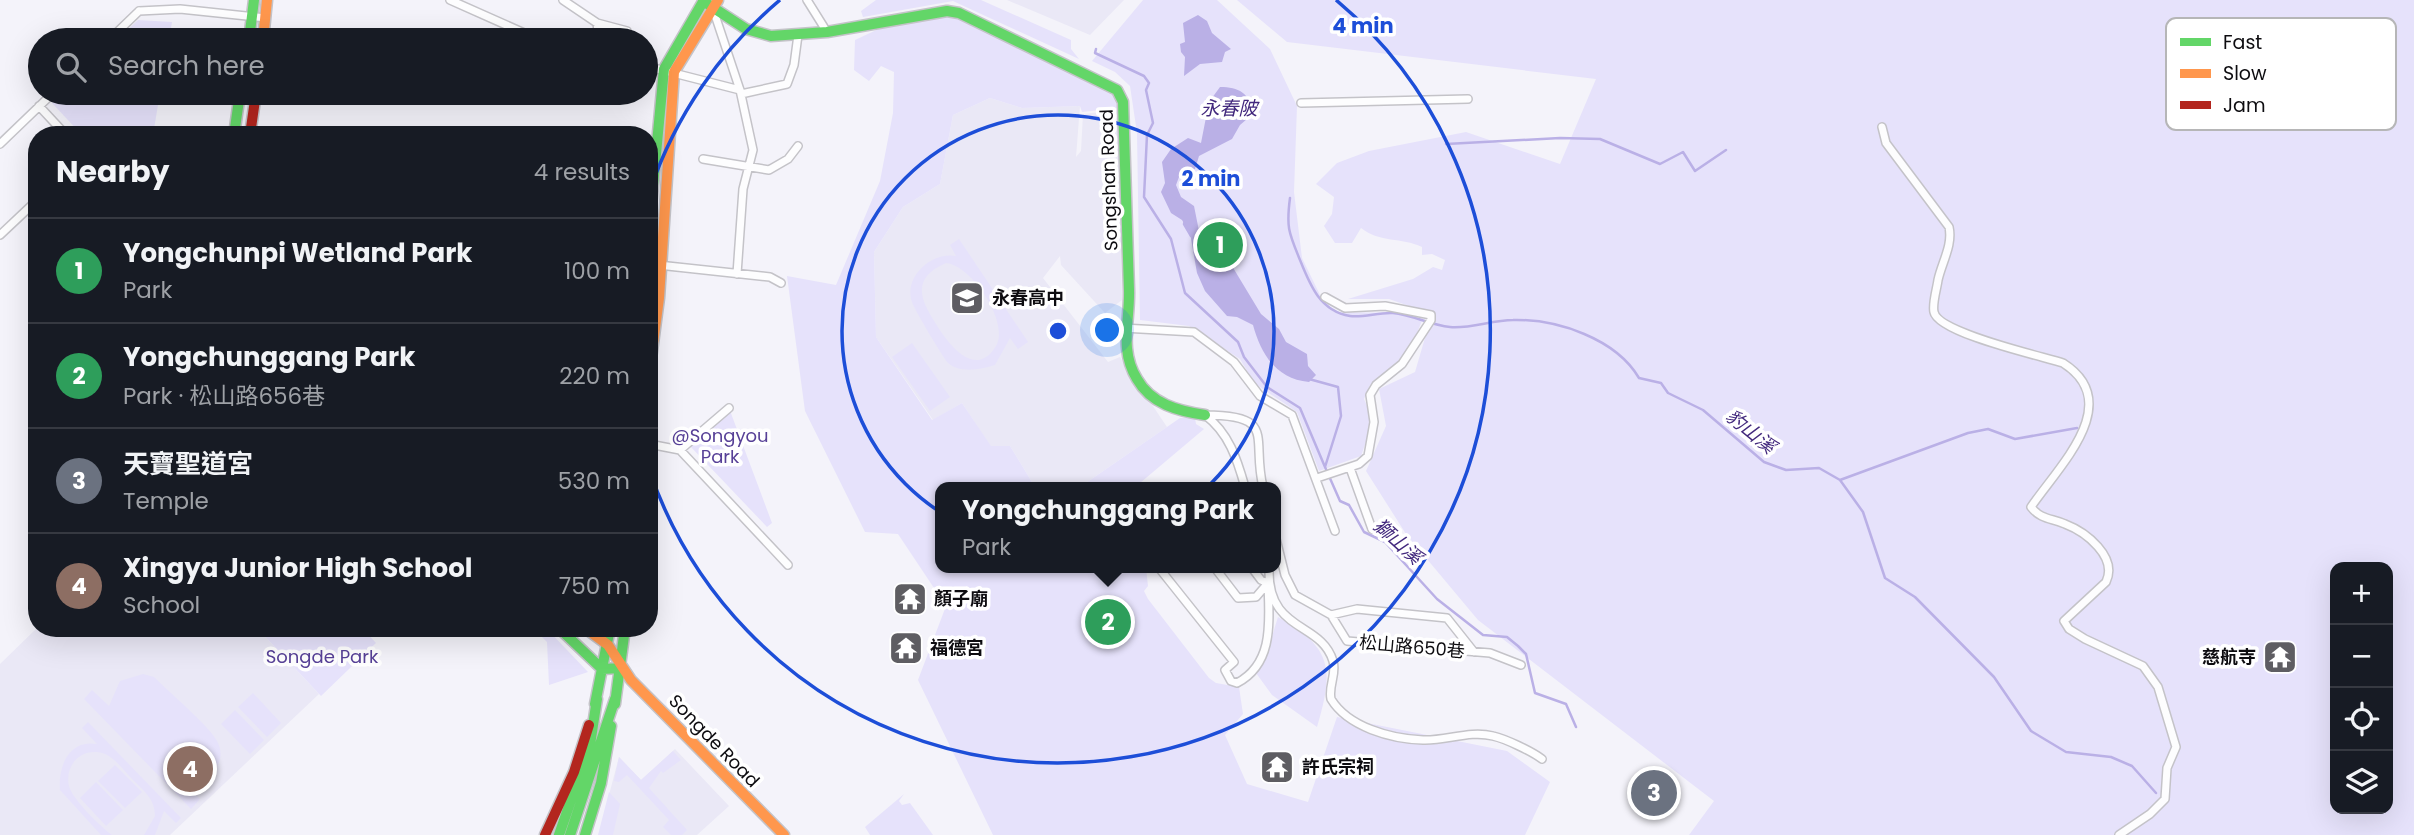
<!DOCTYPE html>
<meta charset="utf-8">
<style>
body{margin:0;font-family:Poppins,"Noto Sans TC",sans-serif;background:#20242c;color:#f1f3f6}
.controls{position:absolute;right:21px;bottom:21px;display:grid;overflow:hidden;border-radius:14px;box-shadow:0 7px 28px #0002}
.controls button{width:63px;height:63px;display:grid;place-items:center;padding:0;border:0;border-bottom:2px solid #363941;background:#171b24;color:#f1f3f6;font:35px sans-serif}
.you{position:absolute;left:1108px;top:331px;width:24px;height:24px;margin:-18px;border:5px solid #fff;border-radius:50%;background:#1a73e8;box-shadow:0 0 0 10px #1a73e833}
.badge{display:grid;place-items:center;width:46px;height:46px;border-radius:50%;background:#afb0b3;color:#fff;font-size:23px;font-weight:700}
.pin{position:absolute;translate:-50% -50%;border:4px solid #fff;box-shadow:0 2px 7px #0006}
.popup{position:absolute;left:935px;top:482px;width:346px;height:91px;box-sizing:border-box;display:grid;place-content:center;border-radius:14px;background:#171b24;filter:drop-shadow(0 2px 5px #0005);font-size:23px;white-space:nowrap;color:#9ea1a6}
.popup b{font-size:26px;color:#f1f3f6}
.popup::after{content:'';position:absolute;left:50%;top:100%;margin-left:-14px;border:14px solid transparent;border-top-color:#171b24}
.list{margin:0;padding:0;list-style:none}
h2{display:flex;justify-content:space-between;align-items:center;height:91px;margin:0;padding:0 28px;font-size:30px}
h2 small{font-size:23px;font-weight:400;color:#9ea1a6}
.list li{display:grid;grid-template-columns:46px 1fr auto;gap:21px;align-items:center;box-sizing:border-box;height:105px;padding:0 28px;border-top:2px solid #363941}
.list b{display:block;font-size:26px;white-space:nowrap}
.list p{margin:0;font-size:23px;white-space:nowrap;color:#9ea1a6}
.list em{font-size:23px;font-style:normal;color:#9ea1a6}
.icon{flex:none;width:38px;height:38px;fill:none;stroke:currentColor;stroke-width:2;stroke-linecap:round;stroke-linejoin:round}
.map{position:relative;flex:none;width:2414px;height:835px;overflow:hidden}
.search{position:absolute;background:#171b24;box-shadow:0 7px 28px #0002;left:28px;top:28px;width:630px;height:77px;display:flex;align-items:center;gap:18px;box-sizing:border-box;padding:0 24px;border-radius:38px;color:#9ea1a6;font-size:26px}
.panel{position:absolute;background:#171b24;box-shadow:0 7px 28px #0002;left:28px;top:126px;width:630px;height:511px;border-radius:28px}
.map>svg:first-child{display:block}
.built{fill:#eae8f6}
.green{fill:#e6e2fb;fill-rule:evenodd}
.water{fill:#bab0e6}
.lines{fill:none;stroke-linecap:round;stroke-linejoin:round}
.stream{stroke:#bab0e6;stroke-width:2.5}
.street-casing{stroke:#c4c3c8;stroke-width:10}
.fast-casing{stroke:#c4c3c8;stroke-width:13}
.slow-casing{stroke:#c4c3c8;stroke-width:13}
.jam-casing{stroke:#c4c3c8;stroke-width:13}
.street{stroke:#fdfdfe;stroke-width:7}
.fast{stroke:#63d668;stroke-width:10}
.slow{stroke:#ff974d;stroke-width:10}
.jam{stroke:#b3261e;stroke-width:10}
.ring{fill:none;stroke:#1d4ed8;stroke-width:3.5}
.labels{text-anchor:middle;stroke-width:7;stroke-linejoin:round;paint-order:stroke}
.street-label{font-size:18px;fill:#0d0c10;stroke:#fff}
.poi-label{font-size:18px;font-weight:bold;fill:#0d0c10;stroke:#fff;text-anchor:start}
.park-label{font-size:18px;fill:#574097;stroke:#fff}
.water-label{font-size:19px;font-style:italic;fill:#42287d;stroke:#fff}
.key{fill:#fff;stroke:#b6b6b7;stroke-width:2}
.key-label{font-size:19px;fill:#0d0c10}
.centre{fill:#1d4ed8;stroke:#fff;stroke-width:3.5}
.ring-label{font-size:21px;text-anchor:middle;font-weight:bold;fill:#1d4ed8;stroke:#fff;stroke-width:7;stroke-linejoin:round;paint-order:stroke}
</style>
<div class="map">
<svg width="2414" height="835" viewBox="0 0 2414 835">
<rect width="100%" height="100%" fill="#f4f3fa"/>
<!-- built -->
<path class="built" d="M1007,0H1124L1090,35Z
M990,98L1022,108L1080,106L1076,157L1081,151L1083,114L1119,110L1122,300L1105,313L1061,265L1060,256L1043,278L1108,362L1120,357L1167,427L1080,487H1035L1010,446L991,447L962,403L933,420L876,337L874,252L903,207L940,184L953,115Z
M37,628H257L319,694L170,835H0V664Z
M675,749L729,806L697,835H611L600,829L619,757L641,780Z"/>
<!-- green -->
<path class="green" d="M876,0H981L1071,40V49L1079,59L953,1L863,17L861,11Z
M1143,0H1217L1270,49L1297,106L1294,192L1302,258L1320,295L1334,312L1400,313L1423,318L1409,353L1370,385L1364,399C1375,421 1369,433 1361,456L1319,471L1297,412L1254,383L1240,359L1189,326L1140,320L1137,133L1130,86L1115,72L1092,61Z
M1237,0H2414V835H1689L1714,801L1478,620L1406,534L1366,471L1386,426L1379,389L1415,372L1432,314L1389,299H1348L1413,279L1433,267L1442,270L1445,260L1432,254L1422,255V247C1401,237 1380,243 1361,228L1352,243H1335L1324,226L1332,214L1334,197L1316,184L1337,163L1369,151L1466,132L1560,164L1596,79L1287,42ZM2335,567H2388V809H2335Z
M932,14L958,16L1112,88L1118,108L1082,112L1080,106L1022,108L990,98L953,115L940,184L903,207L874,252L876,337L932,420L962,403L991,446H1010L1035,487H940V568H1146L1148,586L1144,591L1148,599L1209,678L1216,683L1239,687L1243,714L1225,735L1247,784L1308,802L1337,717L1507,751L1550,782L1525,835H993L918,680L946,606L898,534L865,532L805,411L787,276L836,285L880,181L893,113L894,72L881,66L869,81L854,70L855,40L885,26Z
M138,20L172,22L169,40H117Z
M63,93H160L153,135H82L52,103Z
M959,239L1028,342L1018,349L1010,338L995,365C981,369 961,374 948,363C944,359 914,309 912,302C903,277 932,251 956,256L950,245ZM946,263C971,265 1010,322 996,346C975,381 947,342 936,324C919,298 912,278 946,263Z
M912,343L950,397L930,411L892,357Z
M729,408L772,523L767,527L689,445Z
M1180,418H1195L1196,424L1204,429L1140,483L1126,487H1080Z
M1278,617C1333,648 1334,669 1317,727L1272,695L1256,673L1266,656Z
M257,628H362L376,643L321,696Z
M533,628H546L588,672L549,685L547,642Z
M143,674L154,677C168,691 210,727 217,741C229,763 208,781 191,790L200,799L191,809L84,699L92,690L109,706L120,681Z
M253,693L281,723L267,737L238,707Z
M235,710L264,740L250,754L221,724Z
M88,722L181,818L176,823L164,811L155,835H144L155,816C155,799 144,791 133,780C125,772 115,758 105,754C83,746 64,764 69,786C72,799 101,827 112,835H101L60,790C58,766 69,739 97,744L82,728Z
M673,751L681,760L663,773L661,771L649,788L687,830L682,835H671L663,827L669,820L627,775L619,782L614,781L619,757L641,780Z
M115,765L142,792L125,808L98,781Z
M96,782L123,810L106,826L80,798Z
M609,792L620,804L613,835H598Z
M904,794L899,801L902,805L910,803L933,835H870L865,827Z"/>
<!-- water -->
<path class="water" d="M1198,15L1207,21L1212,33L1231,49L1225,52L1222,62L1200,64L1184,76L1185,57L1181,52L1180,44L1185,42L1183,23Z
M1220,87C1239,87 1249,93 1254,113L1240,125L1232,139L1199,156L1195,169L1179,177L1176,185L1181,197L1194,206L1199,231L1221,233L1223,242L1231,245L1234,257L1232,266L1261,314L1279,329L1286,342L1307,354L1308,366L1316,375L1309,382C1276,379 1261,354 1253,325L1237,317L1227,316L1205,291L1197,273L1190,233L1182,220L1171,213L1161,192L1165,183L1162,162L1171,149L1188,138L1201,143L1209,102Z"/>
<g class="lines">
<!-- stream -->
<path class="stream" d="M1096,49L1095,53L1144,76L1149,83L1146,90L1153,123L1147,135L1144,197L1171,239L1185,293L1238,342L1244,357L1267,387L1300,408L1325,467
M1446,144L1560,138L1600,139L1660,164L1683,152L1695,171L1726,150
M1166,186L1172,197L1188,207V214
M1290,198C1286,228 1289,233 1300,260C1310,285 1320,311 1350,316C1363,318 1379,312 1393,313C1413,315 1430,325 1450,327C1470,329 1492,320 1513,320C1558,319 1616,339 1639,378L1661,383L1668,393L1703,410L1764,462L1786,470L1819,468L1840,480L1863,512L1885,578L1915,597L1994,677L2031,731L2066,752L2111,757L2132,766L2156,793
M1185,220L1184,224L1191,236
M1309,379L1338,387L1341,416L1325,467L1340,501L1349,505L1364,532L1385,542L1437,599L1483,635L1507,637L1518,646L1526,654L1535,693L1566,704L1576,727
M1840,480L1968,433L1988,429L2015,439L2077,428"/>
<!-- street casing -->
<g class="street-casing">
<path id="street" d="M450,0L540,40
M563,0L597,23L627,31
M807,0L827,32
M713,9L740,90L753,150L743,189L737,274
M139,11L180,9L266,18
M597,23L599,40
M109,40L139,11
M646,66L740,90
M741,94L787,84L794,65L798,35
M1301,103L1468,99
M39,106L66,135
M1882,127L1886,143L1949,227C1953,245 1942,262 1938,280C1937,288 1932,304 1934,312C1938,333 2041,356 2063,363C2126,403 2058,467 2031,507C2041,520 2052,518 2065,524C2086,532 2118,557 2106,582L2064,621L2069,629L2085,639L2143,666L2158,687L2176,747L2167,768L2165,799L2150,814L2119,835
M0,144L53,93
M703,159L769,170L788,159L798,146
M0,235L34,203
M649,264L770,277L781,283
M1123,328L1194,332L1234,362L1260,396L1292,415L1335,531
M1205,415C1278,415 1251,438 1263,487
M1205,415C1229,433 1237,459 1245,487
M649,444L680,450L788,565
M680,450L729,408
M1350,468L1372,529
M1317,478L1359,464L1368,456L1374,422L1370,395L1376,385L1402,364L1431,320V315L1385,306L1345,308L1325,297
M1276,539L1285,575L1295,595L1331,615L1347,641L1490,653L1521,665
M1159,568L1234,662L1225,670L1231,681L1237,683C1275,663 1269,619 1268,583L1256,597L1238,598L1215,568
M1252,568L1261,580L1268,583
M1269,568C1267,633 1321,621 1333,661C1337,674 1328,686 1331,699C1348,727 1391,739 1423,740C1446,741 1470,730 1493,736C1506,739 1531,751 1542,759
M1331,615L1357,609L1447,618L1474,652"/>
</g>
<!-- fast casing -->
<g class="fast-casing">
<path id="fast" d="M703,1L746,29L771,36L827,32L947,11L959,13L1117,90L1123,102C1125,165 1127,227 1129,290C1130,321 1119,350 1137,379C1151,404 1178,411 1205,415
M249,40L254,0
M234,135L240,93
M649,228L664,69L704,0
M559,628L602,669L621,668
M595,704L610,628
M615,704L625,628
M559,835L590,745L597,699
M570,835L615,699
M585,835L601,783L611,726"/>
</g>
<!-- slow casing -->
<g class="slow-casing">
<path id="slow" d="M263,40L267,0
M649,374L659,298L674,72L718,0
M585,628L608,645L631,680L784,835"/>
</g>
<!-- jam casing -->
<g class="jam-casing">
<path id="jam" d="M250,135L256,93
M545,835L574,772L589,725"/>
</g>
<!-- street -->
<use href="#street" class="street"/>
<!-- fast -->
<use href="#fast" class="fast"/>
<!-- slow -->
<use href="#slow" class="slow"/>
<!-- jam -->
<use href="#jam" class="jam"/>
</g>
<!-- distance rings -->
<g class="ring">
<circle cx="1058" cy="331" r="216"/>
<path d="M650 190A432 432 0 0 1 780 0M1336 0A432 432 0 1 1 650 472"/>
</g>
<!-- icons -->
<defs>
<g id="school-square" transform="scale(1.75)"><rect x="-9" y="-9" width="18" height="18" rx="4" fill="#5e5d62" stroke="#fff"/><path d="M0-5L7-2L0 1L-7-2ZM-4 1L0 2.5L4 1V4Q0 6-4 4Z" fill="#fff"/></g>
<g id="temple-square" transform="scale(1.75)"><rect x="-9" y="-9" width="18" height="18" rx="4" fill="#5e5d62" stroke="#fff"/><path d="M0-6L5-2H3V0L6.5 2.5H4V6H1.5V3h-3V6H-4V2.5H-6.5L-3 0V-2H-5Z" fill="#fff"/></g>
</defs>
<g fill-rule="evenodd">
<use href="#school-square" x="967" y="298"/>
<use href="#temple-square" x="910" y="599"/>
<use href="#temple-square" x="906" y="648"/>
<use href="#temple-square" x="2280" y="657"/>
<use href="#temple-square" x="1277" y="767"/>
</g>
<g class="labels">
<!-- street labels -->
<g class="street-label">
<text transform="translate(1109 180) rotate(-92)" y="6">Songshan Road</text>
<text transform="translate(1412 647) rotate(5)" y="6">松山路650巷</text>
<text transform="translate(714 741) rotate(46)" y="6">Songde Road</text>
</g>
<!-- poi labels -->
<g class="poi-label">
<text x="992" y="304">永春高中</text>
<text x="934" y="605">顏子廟</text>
<text x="930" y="654">福德宮</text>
<text x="2256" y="663" text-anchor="end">慈航寺</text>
<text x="1302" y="773">許氏宗祠</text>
</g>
<!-- park labels -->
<g class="park-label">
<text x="720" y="442">@Songyou<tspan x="720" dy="21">Park</tspan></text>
<text x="322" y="663">Songde Park</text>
</g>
<!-- water labels -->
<g class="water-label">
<text x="1229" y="115">永春陂</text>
<text transform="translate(1751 431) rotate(39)" y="7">豹山溪</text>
<text transform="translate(1398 541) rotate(42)" y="7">獅山溪</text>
</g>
</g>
<!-- legend -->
<rect x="2166" y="18" width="230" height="112" rx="10" class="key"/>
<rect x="2180" y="38" width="31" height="8" fill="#63d668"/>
<rect x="2180" y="69" width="31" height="9" fill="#ff974d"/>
<rect x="2180" y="101" width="31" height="8" fill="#b3261e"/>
<g class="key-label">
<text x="2223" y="49">Fast</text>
<text x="2223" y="80">Slow</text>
<text x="2223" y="112">Jam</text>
</g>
<circle cx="1058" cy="331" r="10" class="centre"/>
<g class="ring-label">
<text x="1363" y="33">4 min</text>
<text x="1211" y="186">2 min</text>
</g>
</svg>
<div class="controls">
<button>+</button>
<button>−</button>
<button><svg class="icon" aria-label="locate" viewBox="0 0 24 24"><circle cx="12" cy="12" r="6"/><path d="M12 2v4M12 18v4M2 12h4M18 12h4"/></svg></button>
<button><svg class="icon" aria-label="layers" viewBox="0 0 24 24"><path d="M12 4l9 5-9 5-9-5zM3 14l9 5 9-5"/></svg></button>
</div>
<div class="you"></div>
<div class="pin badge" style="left:1220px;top:245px;background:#2e9e5b">1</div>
<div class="pin badge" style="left:1108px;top:622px;background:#2e9e5b">2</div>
<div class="popup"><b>Yongchunggang Park</b>Park</div>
<div class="pin badge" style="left:1654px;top:793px;background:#6b7280">3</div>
<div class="pin badge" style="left:190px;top:769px;background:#8d6e63">4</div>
<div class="search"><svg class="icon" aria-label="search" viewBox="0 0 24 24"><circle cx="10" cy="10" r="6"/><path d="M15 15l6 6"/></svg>Search here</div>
<section class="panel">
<h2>Nearby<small>4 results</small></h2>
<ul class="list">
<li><span class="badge" style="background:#2e9e5b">1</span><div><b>Yongchunpi Wetland Park</b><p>Park</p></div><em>100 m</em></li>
<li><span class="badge" style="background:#2e9e5b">2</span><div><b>Yongchunggang Park</b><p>Park · 松山路656巷</p></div><em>220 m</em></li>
<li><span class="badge" style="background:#6b7280">3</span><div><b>天寶聖道宮</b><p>Temple</p></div><em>530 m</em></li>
<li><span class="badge" style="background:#8d6e63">4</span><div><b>Xingya Junior High School</b><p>School</p></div><em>750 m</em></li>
</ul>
</section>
</div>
